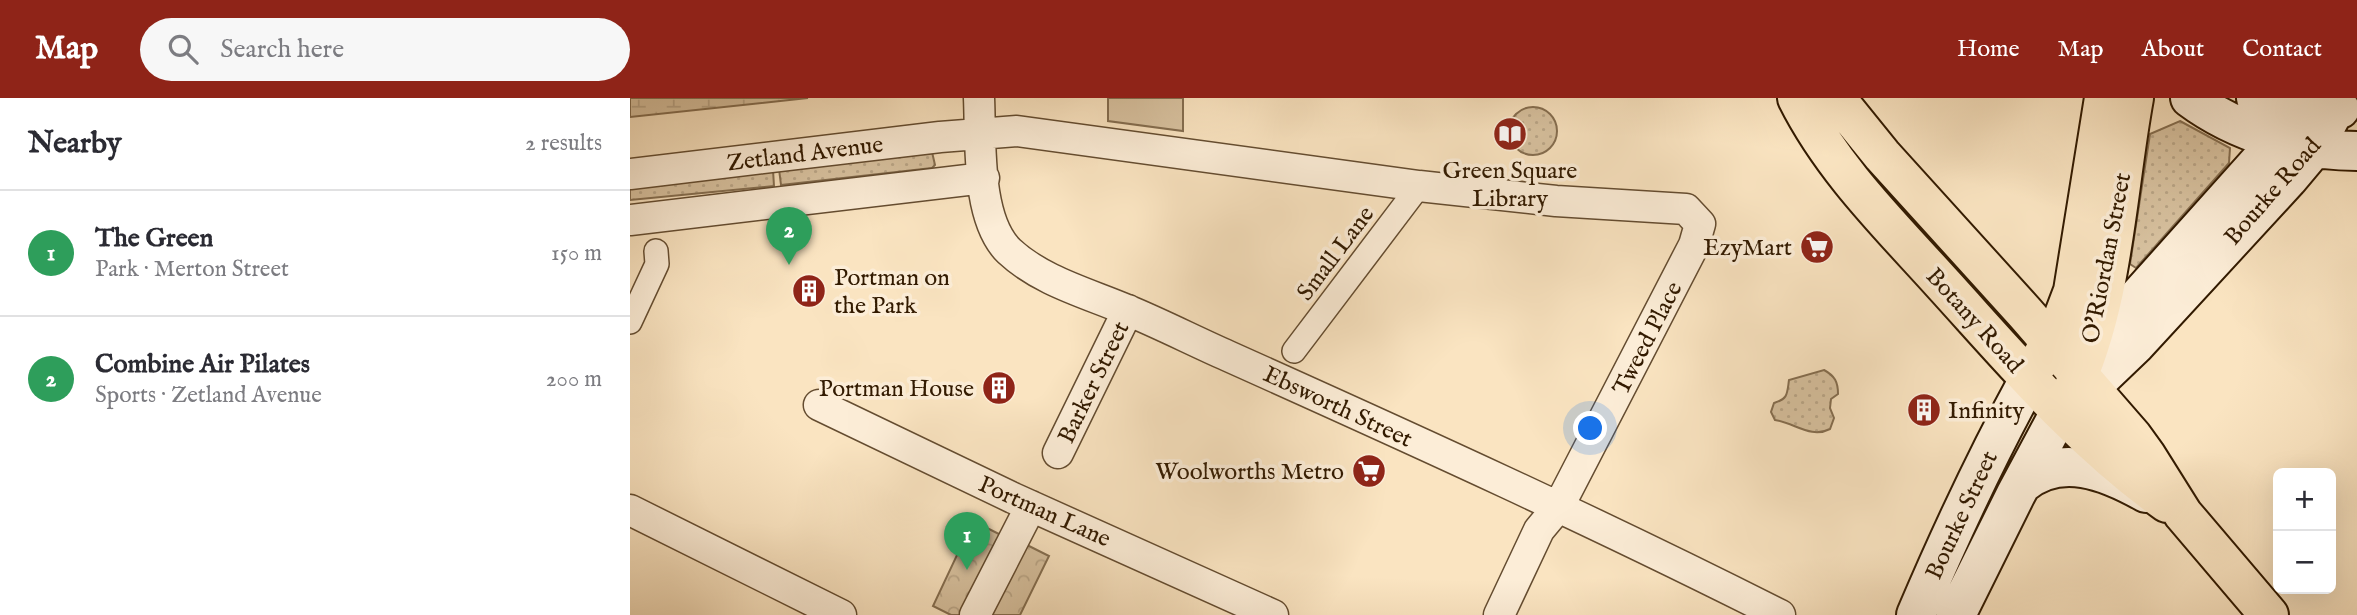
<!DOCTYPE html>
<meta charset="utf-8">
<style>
body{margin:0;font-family:"IM FELL English",serif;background:#f7f7f7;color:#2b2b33}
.controls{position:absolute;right:21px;bottom:21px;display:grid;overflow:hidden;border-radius:10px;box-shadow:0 7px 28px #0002}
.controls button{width:63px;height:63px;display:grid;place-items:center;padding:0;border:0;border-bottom:2px solid #e1e1e2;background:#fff;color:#2b2b33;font:35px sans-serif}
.you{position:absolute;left:961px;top:331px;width:24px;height:24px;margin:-18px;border:5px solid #fff;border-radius:50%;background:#1a73e8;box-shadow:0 0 0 10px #1a73e833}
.badge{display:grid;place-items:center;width:46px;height:46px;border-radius:50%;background:#8f2418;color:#fff;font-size:23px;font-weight:700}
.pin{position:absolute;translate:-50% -58px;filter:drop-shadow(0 2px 4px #0008)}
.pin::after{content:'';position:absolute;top:37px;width:24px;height:21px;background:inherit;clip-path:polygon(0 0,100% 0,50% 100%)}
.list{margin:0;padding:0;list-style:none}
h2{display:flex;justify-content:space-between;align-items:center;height:91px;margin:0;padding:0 28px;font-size:30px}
h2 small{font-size:23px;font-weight:400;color:#7c7c81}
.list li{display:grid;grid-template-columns:46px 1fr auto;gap:21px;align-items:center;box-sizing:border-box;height:126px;padding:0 28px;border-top:2px solid #e1e1e2}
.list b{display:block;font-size:26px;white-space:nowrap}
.list p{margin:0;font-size:23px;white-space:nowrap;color:#7c7c81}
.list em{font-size:23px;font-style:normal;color:#7c7c81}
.icon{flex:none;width:38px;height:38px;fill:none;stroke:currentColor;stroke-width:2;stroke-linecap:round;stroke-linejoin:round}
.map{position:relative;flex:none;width:1727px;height:517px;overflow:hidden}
header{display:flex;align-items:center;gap:42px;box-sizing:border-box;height:98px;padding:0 35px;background:#8f2418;color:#fff}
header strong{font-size:33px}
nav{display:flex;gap:38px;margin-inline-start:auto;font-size:24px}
.search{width:490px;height:63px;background:#f7f7f7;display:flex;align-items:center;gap:18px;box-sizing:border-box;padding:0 24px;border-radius:38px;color:#7c7c81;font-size:26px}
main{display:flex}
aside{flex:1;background:#fff}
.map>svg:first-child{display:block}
.grass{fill:#d8c2a0;stroke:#856e50;stroke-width:2}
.forest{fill:url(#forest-crowns);stroke:#856e50;stroke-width:2}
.wetland{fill:url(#wetland-marsh);stroke:#856e50;stroke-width:2}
.garden{fill:url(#garden-dots);stroke:#856e50;stroke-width:2}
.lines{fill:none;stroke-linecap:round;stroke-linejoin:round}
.pedestrian-casing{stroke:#644c30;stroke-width:26}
.minor-casing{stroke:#644c30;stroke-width:33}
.secondary-casing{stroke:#321a00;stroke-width:42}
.primary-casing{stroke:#321a00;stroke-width:42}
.pedestrian{stroke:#fcedd7;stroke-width:23}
.minor{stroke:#fcedd7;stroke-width:30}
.secondary{stroke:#fcedd7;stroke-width:38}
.primary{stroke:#fae4c1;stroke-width:38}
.labels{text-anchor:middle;stroke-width:7;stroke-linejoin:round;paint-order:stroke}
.street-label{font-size:24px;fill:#321a00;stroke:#fcedd7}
.poi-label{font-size:24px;fill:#321a00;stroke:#fcedd7;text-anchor:end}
</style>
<header>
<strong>Map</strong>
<div class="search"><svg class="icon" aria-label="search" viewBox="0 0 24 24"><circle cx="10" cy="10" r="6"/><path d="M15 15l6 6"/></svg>Search here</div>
<nav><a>Home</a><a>Map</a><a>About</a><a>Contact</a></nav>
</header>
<main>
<aside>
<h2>Nearby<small>2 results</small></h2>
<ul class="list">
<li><span class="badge" style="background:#2e9e5b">1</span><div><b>The Green</b><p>Park · Merton Street</p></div><em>150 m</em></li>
<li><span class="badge" style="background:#2e9e5b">2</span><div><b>Combine Air Pilates</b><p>Sports · Zetland Avenue</p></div><em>200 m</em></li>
</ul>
</aside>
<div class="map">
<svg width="1727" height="517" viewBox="0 0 1727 517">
<defs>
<pattern id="forest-crowns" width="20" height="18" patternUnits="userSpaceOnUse" patternTransform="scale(1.75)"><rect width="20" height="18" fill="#d8c2a0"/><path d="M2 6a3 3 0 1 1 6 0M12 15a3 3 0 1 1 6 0" fill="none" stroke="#baa688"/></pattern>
<pattern id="wetland-marsh" width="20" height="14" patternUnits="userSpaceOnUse" patternTransform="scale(1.75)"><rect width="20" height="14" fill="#d8c2a0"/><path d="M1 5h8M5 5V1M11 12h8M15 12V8" fill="none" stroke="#baa688"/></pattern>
<pattern id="garden-dots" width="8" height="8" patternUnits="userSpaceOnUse" patternTransform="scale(1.75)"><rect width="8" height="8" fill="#d8c2a0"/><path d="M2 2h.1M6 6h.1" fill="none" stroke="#baa688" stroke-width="1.8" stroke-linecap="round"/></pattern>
</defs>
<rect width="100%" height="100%" fill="#fae4c1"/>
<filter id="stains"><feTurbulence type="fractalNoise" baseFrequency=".00286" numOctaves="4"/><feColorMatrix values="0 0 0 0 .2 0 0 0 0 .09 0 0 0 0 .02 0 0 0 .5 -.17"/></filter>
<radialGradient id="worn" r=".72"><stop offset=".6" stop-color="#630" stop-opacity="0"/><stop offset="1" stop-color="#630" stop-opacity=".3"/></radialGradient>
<!-- grass -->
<path class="grass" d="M478,0H553V33L478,23Z"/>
<!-- forest -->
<path class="forest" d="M343,423L371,437L332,517H321L303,508Z
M391,444L419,458L390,517H355Z"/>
<!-- wetland -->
<path class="wetland" d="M0,0H178L0,19Z"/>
<!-- garden -->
<path class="garden" d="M879 33a24 24 0 1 1 48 0a24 24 0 1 1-48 0Z
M1550,23L1600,50L1599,65L1506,170L1500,166L1520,36Z
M302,54L305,67L302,70L151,87L149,71Z
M143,72L144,88L0,102V87Z
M1194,272C1205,278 1208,284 1208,296L1201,301L1200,310L1204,320L1200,331C1181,341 1165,325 1145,322L1141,314L1144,305C1158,301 1157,296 1159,282Z"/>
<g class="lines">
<!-- pedestrian casing -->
<g class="pedestrian-casing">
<path id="pedestrian" d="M0,224L27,166L26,153
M664,253L789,88"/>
</g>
<!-- minor casing -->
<g class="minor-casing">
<path id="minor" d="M349,0C351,43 346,121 379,153C411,183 457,195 497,212C531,226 564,243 598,258C783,341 968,425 1150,517
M0,76L310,39L387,33L789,88L926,103L1056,111L1070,126L1064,147L929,408L909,432L869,517
M0,122L354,80
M189,307L383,400L643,517
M428,355L498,212
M0,412L211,517
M345,517L401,408"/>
</g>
<!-- secondary casing -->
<g class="secondary-casing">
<path id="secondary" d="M1560,0C1607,35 1669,53 1727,53
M1626,0L1658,9L1710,11
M1461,245L1493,216L1630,63L1653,42L1703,12
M1460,290L1506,246L1658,81L1684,50L1705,11
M1392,386C1430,354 1477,373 1516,395
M1286,517C1320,437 1357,358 1399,281
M1326,517L1386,396L1430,314"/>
</g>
<!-- primary casing -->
<g class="primary-casing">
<path id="primary" d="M1167,0C1203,72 1261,128 1314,187C1384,264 1451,344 1537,405
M1206,0L1252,57L1396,216L1503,339L1516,357L1553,416L1639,517
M1409,264L1432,222L1443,193L1474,0
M1440,297C1484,205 1486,99 1504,0"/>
</g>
<!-- pedestrian -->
<use href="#pedestrian" class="pedestrian"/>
<!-- minor -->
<use href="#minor" class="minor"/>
<!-- secondary -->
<use href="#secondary" class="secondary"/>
<!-- primary -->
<use href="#primary" class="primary"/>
</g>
<!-- icons -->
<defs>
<g id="library-disc" transform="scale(1.75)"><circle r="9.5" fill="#8f2418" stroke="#fcedd7"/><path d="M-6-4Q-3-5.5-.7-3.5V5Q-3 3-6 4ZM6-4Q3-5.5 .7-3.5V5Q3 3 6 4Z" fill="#fff"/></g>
<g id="supermarket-disc" transform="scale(1.75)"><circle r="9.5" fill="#8f2418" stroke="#fcedd7"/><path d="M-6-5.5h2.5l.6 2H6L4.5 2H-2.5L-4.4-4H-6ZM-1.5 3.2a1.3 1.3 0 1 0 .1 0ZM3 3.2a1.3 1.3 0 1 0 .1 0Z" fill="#fff"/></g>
<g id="building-disc" transform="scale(1.75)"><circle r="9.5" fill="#8f2418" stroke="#fcedd7"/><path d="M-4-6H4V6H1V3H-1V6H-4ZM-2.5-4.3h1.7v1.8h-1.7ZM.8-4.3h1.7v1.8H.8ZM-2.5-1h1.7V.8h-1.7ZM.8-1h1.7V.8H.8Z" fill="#fff"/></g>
</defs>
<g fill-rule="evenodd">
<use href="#library-disc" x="880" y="36"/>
<use href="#supermarket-disc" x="1187" y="149"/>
<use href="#building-disc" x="179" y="193"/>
<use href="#building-disc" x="369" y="290"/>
<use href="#building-disc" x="1294" y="312"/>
<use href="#supermarket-disc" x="739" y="373"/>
</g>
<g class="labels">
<!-- street labels -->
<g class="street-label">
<text transform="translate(175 55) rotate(-7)" y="8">Zetland Avenue</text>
<text transform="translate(1642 93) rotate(-49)" y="8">Bourke Road</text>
<text transform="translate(705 155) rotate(-53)" y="8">Small Lane</text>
<text transform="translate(1476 160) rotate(-79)" y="8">O'Riordan Street</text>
<text transform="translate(1345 222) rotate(48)" y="8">Botany Road</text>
<text transform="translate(1017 240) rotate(-63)" y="8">Tweed Place</text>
<text transform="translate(463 284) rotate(-64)" y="8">Barker Street</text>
<text transform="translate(708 308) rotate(25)" y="8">Ebsworth Street</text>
<text transform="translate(415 413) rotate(24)" y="8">Portman Lane</text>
<text transform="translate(1331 417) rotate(-65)" y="8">Bourke Street</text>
</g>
<!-- poi labels -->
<g class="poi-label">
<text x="880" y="80" text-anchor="middle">Green Square<tspan x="880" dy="28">Library</tspan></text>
<text x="1162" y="157">EzyMart</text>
<text x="204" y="187" text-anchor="start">Portman on<tspan x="204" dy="28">the Park</tspan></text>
<text x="344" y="298">Portman House</text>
<text x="1318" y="320" text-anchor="start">Infinity</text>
<text x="714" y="381">Woolworths Metro</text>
</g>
</g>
<rect width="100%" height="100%" filter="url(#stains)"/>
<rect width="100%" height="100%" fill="url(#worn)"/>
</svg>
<div class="controls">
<button>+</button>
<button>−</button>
</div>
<div class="you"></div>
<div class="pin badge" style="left:337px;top:472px;background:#2e9e5b">1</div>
<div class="pin badge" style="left:159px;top:167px;background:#2e9e5b">2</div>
</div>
</main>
